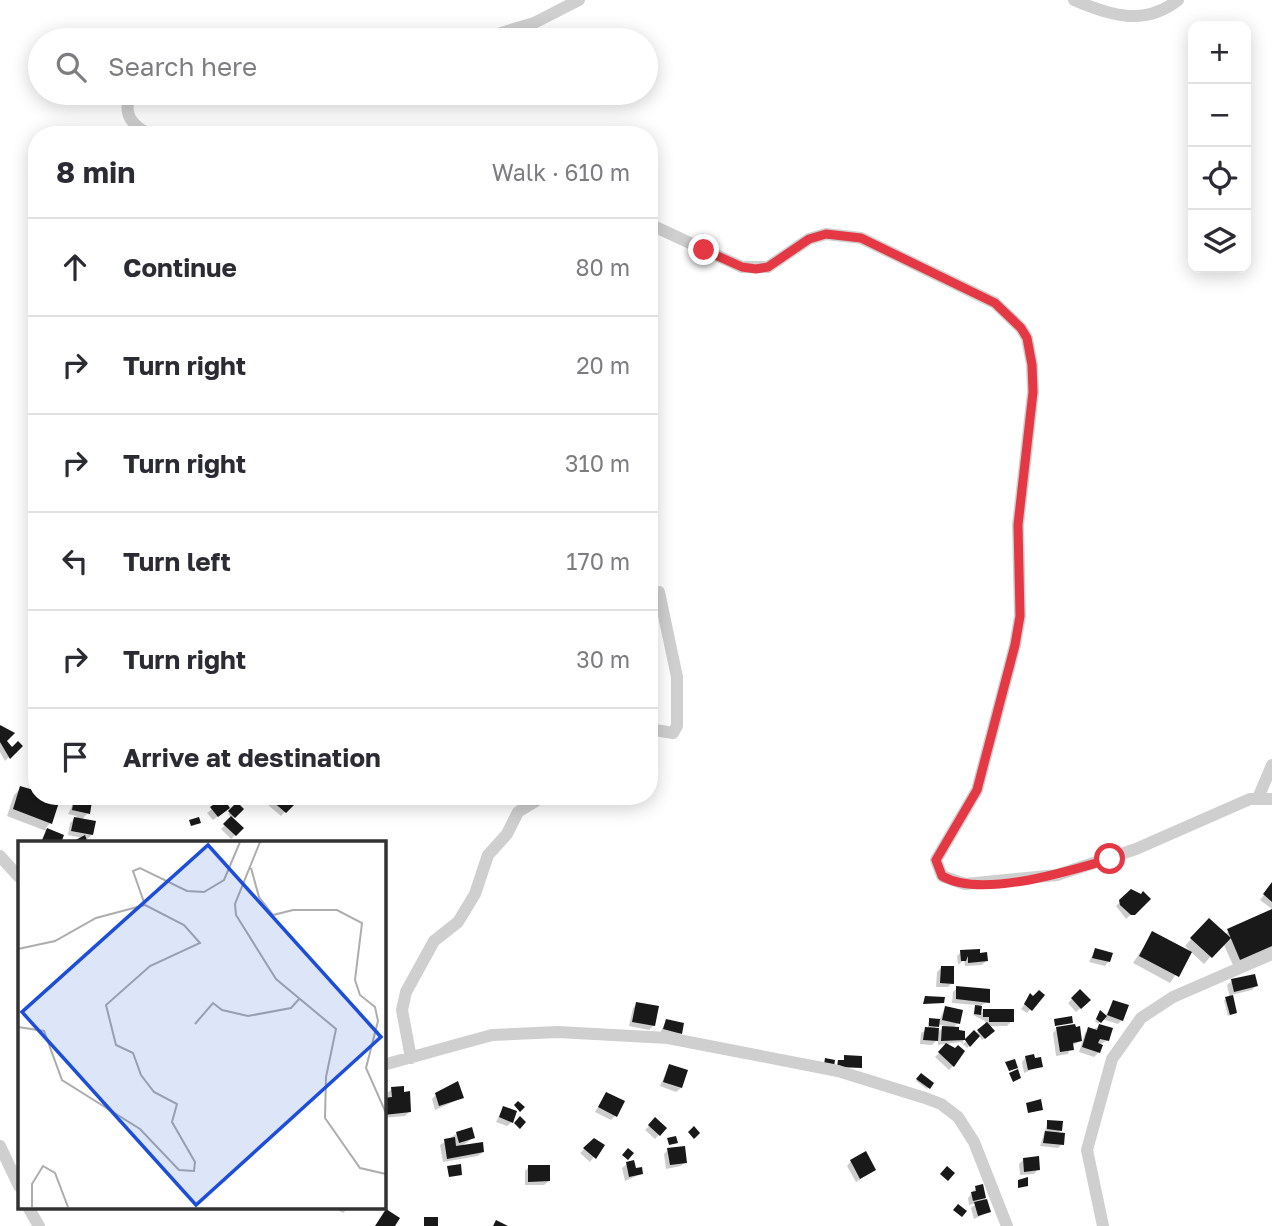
<!DOCTYPE html>
<meta charset="utf-8">
<style>
body{margin:0;font-family:"Golos Text",sans-serif;background:#f7f7f7;color:#2b2b33}
.controls{position:absolute;right:21px;top:21px;display:grid;overflow:hidden;border-radius:14px;box-shadow:0 4px 18px #0003}
.controls button{width:63px;height:63px;display:grid;place-items:center;padding:0;border:0;border-bottom:2px solid #e1e1e2;background:#fff;color:#2b2b33;font:35px sans-serif}
.stop{position:absolute;width:21px;height:21px;margin:-16px;border:5px solid #e43945;border-radius:50%;background:#fff}
.stop.end{background:#e43945;border-color:#fff;box-shadow:0 2px 7px #0008}
.list{margin:0;padding:0;list-style:none}
h2{display:flex;justify-content:space-between;align-items:center;height:91px;margin:0;padding:0 28px;font-size:30px}
h2 small{font-size:23px;font-weight:400;color:#7c7c81}
.list li{display:grid;grid-template-columns:46px 1fr auto;gap:21px;align-items:center;box-sizing:border-box;height:98px;padding:0 28px;border-top:2px solid #e1e1e2}
.list b{display:block;font-size:26px;white-space:nowrap}
.list em{font-size:23px;font-style:normal;color:#7c7c81}
.icon{flex:none;width:38px;height:38px;fill:none;stroke:currentColor;stroke-width:2;stroke-linecap:round;stroke-linejoin:round}
.map{position:relative;flex:none;width:1272px;height:1226px;overflow:hidden}
.search{position:absolute;background:#fff;box-shadow:0 4px 18px #0003;left:28px;top:28px;width:630px;height:77px;display:flex;align-items:center;gap:18px;box-sizing:border-box;padding:0 24px;border-radius:38px;color:#7c7c81;font-size:26px}
.panel{position:absolute;background:#fff;box-shadow:0 4px 18px #0003;left:28px;top:126px;width:630px;height:679px;border-radius:28px}
.map>svg:first-child{display:block}
.shadow{fill:#0003;fill-rule:evenodd}
.building{fill:#191919}
.lines{fill:none;stroke-linecap:round;stroke-linejoin:round}
.minor{stroke:#cfcfcf;stroke-width:12}
.route{stroke:#e43945;stroke-width:9}
.inset-road{fill:none;stroke:#adadad;stroke-width:2}
.view{fill:#1d4ed8;fill-opacity:0.15;stroke:#1d4ed8;stroke-width:3.5}
.inset-edge{fill:none;stroke:#323232;stroke-width:3.5}
</style>
<div class="map">
<svg width="1272" height="1226" viewBox="0 0 1272 1226">
<rect width="100%" height="100%" fill="#fff"/>
<!-- shadow -->
<path class="shadow" d="M0,727L4,741L12,749L20,746L5,761L0,752Z
M21,788L37,796H59L50,823L45,829L62,836L59,843H40L46,831L7,816L14,795Z
M276,796L293,803L281,816L268,805Z
M75,800L88,813L81,820L92,835L87,839L68,835L70,823L77,816L68,814Z
M237,805L241,809L232,819L242,828L231,839L221,829L232,818L228,814Z
M212,809L223,812L213,820L207,813Z
M1272,885V909L1260,900Z
M1131,891L1148,899L1126,919L1116,906Z
M1272,911V948L1233,965L1223,943L1204,964L1191,952L1170,983L1133,963L1153,933L1190,951L1185,946L1202,927L1224,934Z
M1095,950L1109,961L1105,966L1089,962Z
M961,952L986,961L982,965L965,966L964,960L958,965L957,956Z
M941,968L952,983L948,987H936L937,972Z
M1232,981L1256,985L1252,990L1231,995L1235,1012L1228,1016L1224,1000L1230,998L1227,985Z
M957,988L988,1002L980,1006V1015L984,1010L1012,1021L1007,1026H988L993,1031L982,1040L979,1035L967,1048L961,1042L938,1045V1039L932,1045L920,1044L921,1033L928,1029V1022L939,1021L945,1008L958,1023L953,1028L964,1032L963,1044L985,1026V1021L973,1015L977,1005L952,1003L953,992ZM937,1024L945,1026L937,1033L934,1030Z
M1080,991L1089,1000L1076,1012L1068,1003Z
M1030,996L1033,999L1043,996L1027,1013L1021,1009Z
M1114,1002L1122,1020L1118,1024L1102,1019L1098,1024L1095,1021L1099,1014L1105,1017Z
M637,1004L654,1025L649,1030L629,1026L633,1008Z
M666,1021L680,1033L676,1037L660,1033Z
M1100,1026L1108,1040L1101,1044L1099,1052L1094,1057L1079,1052L1085,1033Z
M1057,1029L1081,1041L1071,1046L1068,1054L1056,1056L1053,1033Z
M947,1045L953,1066L949,1070L935,1057Z
M1026,1057L1041,1066L1024,1073L1022,1062Z
M669,1066L681,1088L676,1092L660,1086Z
M921,1075L932,1083L927,1089L916,1081Z
M392,1089L410,1111L405,1116L383,1118V1100L388,1099L387,1093Z
M606,1094L615,1116L611,1120L595,1112Z
M436,1095L462,1098L435,1110L432,1099Z
M503,1108L512,1122L507,1126L496,1122Z
M655,1120L665,1128L655,1139L645,1130Z
M1048,1121L1061,1130L1057,1134L1062,1144L1058,1148L1040,1146Z
M456,1134L473,1138L459,1148L483,1152L478,1156L443,1162L440,1145Z
M594,1140L603,1145L590,1162L580,1153Z
M668,1150L685,1162L681,1166L666,1169L664,1154Z
M1024,1159L1038,1169L1034,1174L1020,1175L1019,1164Z
M851,1161L874,1170L856,1182L847,1166Z
M627,1164L634,1170L641,1174L625,1181L622,1168Z
M529,1167L549,1181L544,1185H525V1171Z
M982,1187L989,1212L974,1219L971,1208L977,1203L969,1205L968,1198L976,1188Z
M333,1207H349L343,1213Z"/>
<!-- building -->
<path class="building" d="M0,725L15,733L7,741L12,747L18,741L23,746L10,759L0,742Z
M20,786L37,791V796H61L52,824L13,809Z
M275,796H288L296,803L286,813L271,800Z
M74,798L92,801L90,814L72,810Z
M223,798L230,808L218,817L210,807Z
M237,802L244,809L235,818L228,811Z
M231,816L244,828L236,836L223,824Z
M74,817L96,821L93,835L71,831Z
M199,817L201,823L191,826L189,820Z
M47,828L64,835L61,843H41Z
M85,835L88,843H70Z
M1272,882V902L1263,894Z
M1131,889L1141,894L1143,891L1151,899L1135,915H1131L1120,905L1119,900Z
M1272,909V946L1240,960L1227,929Z
M1209,918L1231,938L1212,958L1190,938Z
M1152,931L1192,952L1179,977L1139,956Z
M1095,948L1113,953L1110,962L1092,958Z
M980,949V953L987,952L988,961L968,963V956L966,961H961L960,950Z
M941,966H954V984L940,983Z
M1255,974L1258,986L1234,992L1231,979Z
M956,986L990,989V1003L956,999Z
M1080,989L1091,1000L1081,1009L1071,998Z
M1039,990L1045,995L1032,1011L1024,1004L1030,993L1033,996Z
M1233,995L1237,1013L1230,1015L1225,997Z
M925,996L945,997L944,1003L923,1004Z
M1113,1000L1129,1005L1123,1021L1107,1015Z
M636,1002L659,1006L655,1026L632,1022Z
M975,1005L982,1006L981,1015L974,1014Z
M945,1006L963,1010L960,1024L942,1020Z
M983,1009H1014V1022H989V1017H983Z
M1100,1010L1107,1016L1101,1023L1096,1019Z
M1072,1016L1073,1023L1055,1026L1054,1019Z
M929,1018L940,1019L939,1027L929,1026Z
M666,1019L684,1023L682,1034L663,1029Z
M987,1022L995,1031L985,1039L977,1030Z
M1075,1024L1076,1027L1080,1026L1082,1041L1073,1043L1074,1050L1060,1052L1056,1027Z
M1099,1024L1113,1028L1109,1041L1100,1039L1098,1043L1103,1045L1100,1053L1082,1047L1088,1027L1097,1030Z
M942,1026L959,1027V1030L965,1031V1039L974,1030L980,1036L970,1047L965,1040L941,1041Z
M925,1027L939,1028L938,1041L923,1040Z
M946,1043L955,1048L958,1045L965,1051L954,1067L938,1052Z
M1034,1054L1035,1058L1041,1057L1043,1067L1028,1070L1025,1056Z
M844,1055L862,1056V1068L837,1067L838,1060H844Z
M825,1058L835,1060L834,1067L824,1065Z
M1015,1059L1018,1068L1009,1071L1005,1062Z
M669,1064L688,1070L682,1088L663,1082Z
M1018,1069L1021,1078L1013,1082L1009,1073Z
M921,1073L934,1083L930,1089L916,1079Z
M458,1081L464,1098L439,1106L435,1093Z
M404,1086V1092L410,1091L411,1112L384,1115L383,1098L392,1097L391,1087Z
M606,1092L625,1101L617,1117L598,1107Z
M1041,1099L1043,1110L1028,1113L1026,1103Z
M518,1101L525,1107L520,1112L514,1105Z
M503,1106L517,1111L513,1123L499,1117Z
M520,1116L526,1122L520,1129L514,1123Z
M655,1117L667,1128L660,1136L648,1125Z
M1047,1120L1063,1121L1062,1131L1047,1129Z
M694,1126L700,1133L694,1139L688,1132Z
M472,1127L475,1138L459,1143L456,1132Z
M1045,1131L1065,1133L1064,1145L1043,1143Z
M676,1136L678,1143L669,1145L667,1138Z
M455,1137L456,1146L483,1142L484,1152L447,1159L444,1139Z
M594,1138L605,1145L596,1159L583,1148Z
M685,1146L687,1163L670,1165L667,1148Z
M628,1148L634,1153L628,1160L622,1155Z
M866,1151L876,1170L860,1179L850,1160Z
M1039,1156L1040,1170L1024,1172L1023,1158Z
M634,1160L636,1168L642,1167L643,1174L629,1177L626,1162Z
M461,1164L462,1175L449,1177L447,1166Z
M528,1165H550V1181L528,1182Z
M947,1166L955,1173L948,1181L940,1174Z
M1028,1177V1186L1018,1188V1180Z
M983,1184L986,1198L973,1201L971,1192L976,1191L975,1186Z
M987,1199L991,1212L978,1216L974,1202Z
M958,1204L967,1211L962,1217L953,1210Z
M386,1209L400,1218L395,1226H375Z
M424,1217H438V1226H424Z
M496,1220L508,1226H493Z"/>
<g class="lines">
<!-- minor -->
<path class="minor" d="M1074,0C1109,15 1144,27 1178,0
M273,40L292,35L312,40
M478,40L534,23L579,0
M131,93C122,113 131,126 151,135
M649,224L742,267H768L809,239L826,234L861,238L995,303L1021,328L1027,338L1032,365L1033,392L1018,525L1020,616L1015,645L977,790L936,860L942,876L965,884L1057,875L1136,849L1250,799H1272
M649,729L673,733L677,726V677L659,592
M1258,798L1272,765
M0,856L19,877
M411,1058L402,1010L406,992L434,941L458,922L475,894L488,855L507,834L518,812L544,796
M383,1065L492,1035L558,1032L668,1038L838,1071L925,1098L941,1104L958,1117L974,1142L1007,1226
M0,1146L19,1186
M28,1207L39,1226
M1103,1226L1087,1150L1112,1059L1141,1018L1173,997L1272,954"/>
</g>
<g class="lines">
<!-- route -->
<path class="route" d="M704,250L742,267L756,269L768,267L809,239L826,234L861,238L995,303L1021,328L1027,338L1032,365L1033,392L1018,525L1020,616L1015,645L977,790L936,860L942,876C981,899 1069,871 1110,859"/>
</g>
<!-- overview -->
<g transform="translate(18 841)">
<rect width="368" height="368" fill="#fff"/>
<path class="inset-road" d="M242,1L217,63L218,74L258,138L318,188L308,236L307,277L342,327L368,333M233,27L241,56L255,74L275,69H319L344,82L337,139L342,154L357,166L360,180L348,227L368,272M0,108L37,100L78,77L127,64M177,183L195,162L204,169L230,175L273,167L282,157M0,186L26,190L44,239L122,288L161,329L176,330L177,321L154,281L159,263L136,251L123,234L115,212L98,204L88,164L132,125L182,102L166,84L127,64L115,30L122,27L169,50L186,51L206,39L222,1M14,366V343L25,325L37,332L50,366"/>
<path class="view" d="M190,4L363,196L178,364L4,171Z"/>
<rect width="368" height="368" class="inset-edge"/>
</g>
</svg>
<div class="controls">
<button>+</button>
<button>−</button>
<button><svg class="icon" aria-label="locate" viewBox="0 0 24 24"><circle cx="12" cy="12" r="6"/><path d="M12 2v4M12 18v4M2 12h4M18 12h4"/></svg></button>
<button><svg class="icon" aria-label="layers" viewBox="0 0 24 24"><path d="M12 4l9 5-9 5-9-5zM3 14l9 5 9-5"/></svg></button>
</div>
<div class="stop" style="left:1110px;top:859px"></div>
<div class="stop end" style="left:704px;top:250px"></div>
<div class="search"><svg class="icon" aria-label="search" viewBox="0 0 24 24"><circle cx="10" cy="10" r="6"/><path d="M15 15l6 6"/></svg>Search here</div>
<section class="panel">
<h2>8 min<small>Walk · 610 m</small></h2>
<ul class="list">
<li><svg class="icon" aria-label="ahead" viewBox="0 0 24 24"><path d="M12 20V5M6 11l6-6 6 6"/></svg><div><b>Continue</b></div><em>80 m</em></li>
<li><svg class="icon" aria-label="right" viewBox="0 0 24 24"><path d="M7 20v-9h11M14 6l5 5-5 5"/></svg><div><b>Turn right</b></div><em>20 m</em></li>
<li><svg class="icon" aria-label="right" viewBox="0 0 24 24"><path d="M7 20v-9h11M14 6l5 5-5 5"/></svg><div><b>Turn right</b></div><em>310 m</em></li>
<li><svg class="icon" aria-label="left" viewBox="0 0 24 24"><path d="M17 20v-9H6M10 6l-5 5 5 5"/></svg><div><b>Turn left</b></div><em>170 m</em></li>
<li><svg class="icon" aria-label="right" viewBox="0 0 24 24"><path d="M7 20v-9h11M14 6l5 5-5 5"/></svg><div><b>Turn right</b></div><em>30 m</em></li>
<li><svg class="icon" aria-label="arrive" viewBox="0 0 24 24"><path d="M6 21V4h12l-3 4 3 4H6"/></svg><div><b>Arrive at destination</b></div></li>
</ul>
</section>
</div>
